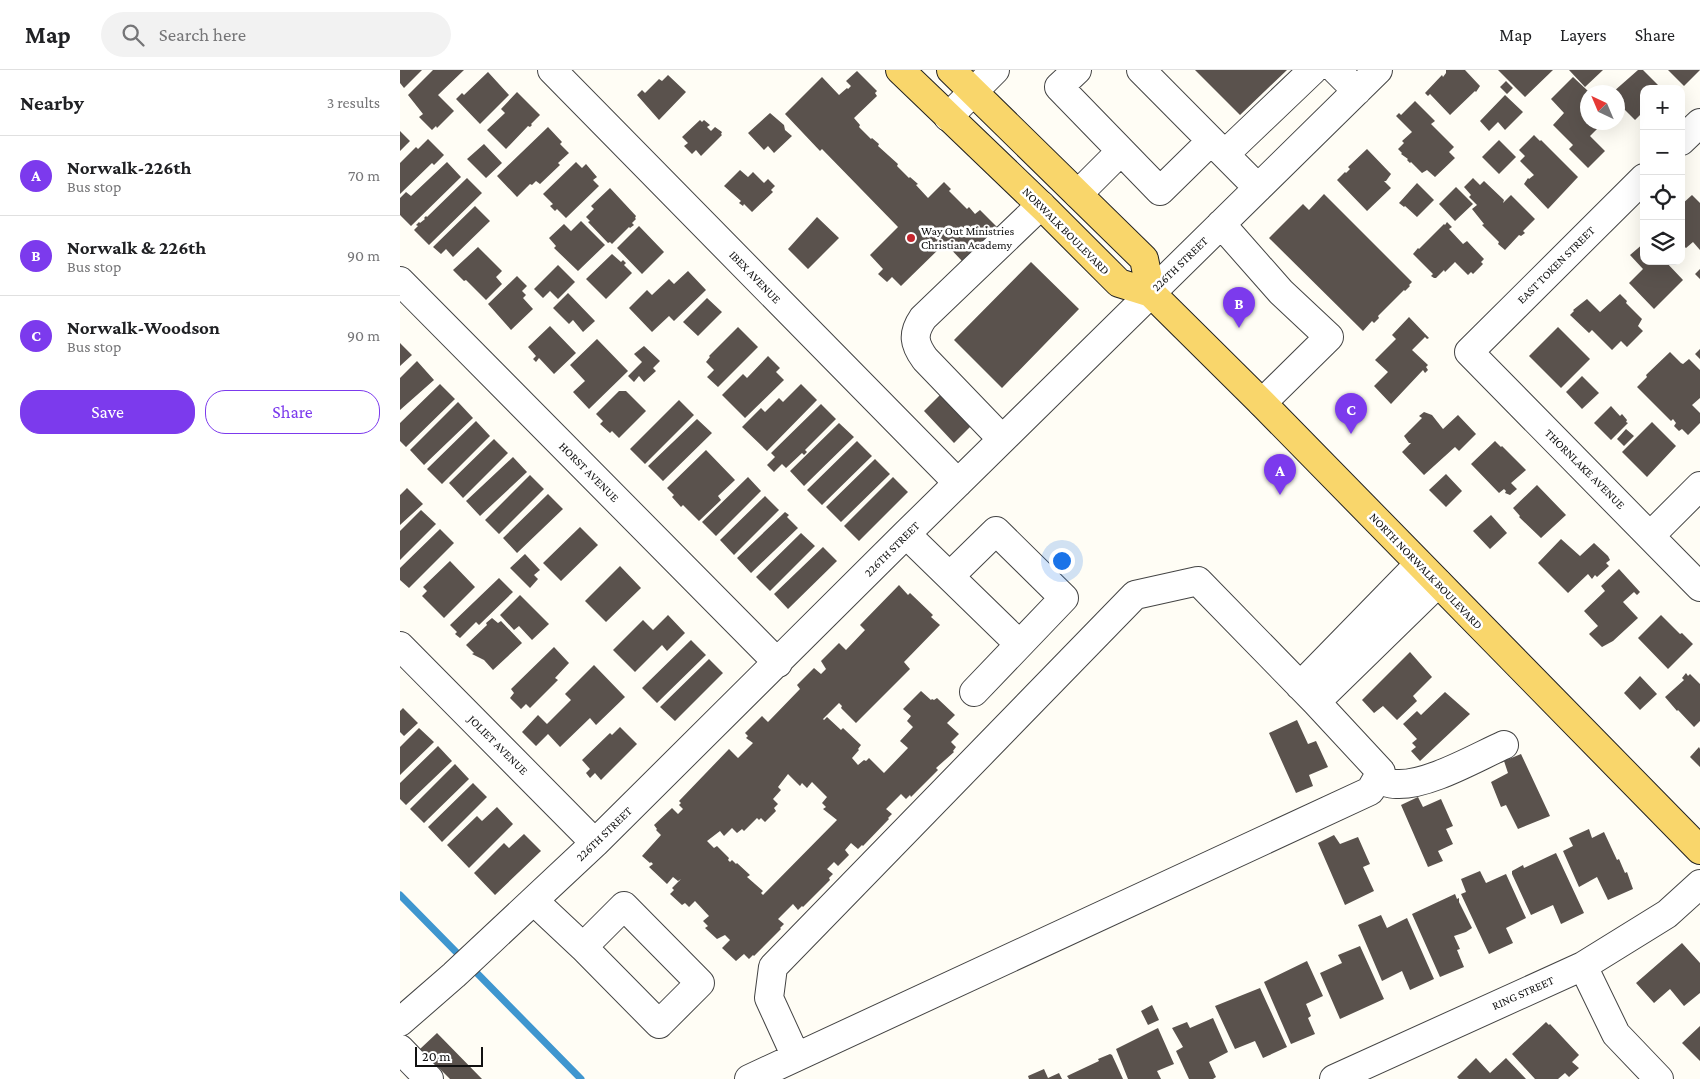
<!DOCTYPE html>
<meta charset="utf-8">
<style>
body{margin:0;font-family:"Crimson Pro",serif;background:#f2f2f2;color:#202124}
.controls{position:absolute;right:15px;top:15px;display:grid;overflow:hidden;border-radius:10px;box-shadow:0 5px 20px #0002}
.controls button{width:45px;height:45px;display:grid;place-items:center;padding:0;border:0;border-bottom:1px solid #e0e0e0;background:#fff;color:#202124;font:25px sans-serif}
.compass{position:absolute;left:1180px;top:15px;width:45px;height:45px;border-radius:50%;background:#fff;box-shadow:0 5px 20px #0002;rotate:316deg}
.scale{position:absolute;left:15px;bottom:12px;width:68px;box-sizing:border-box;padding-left:5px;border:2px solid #111;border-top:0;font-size:14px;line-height:18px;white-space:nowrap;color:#111;-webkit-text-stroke:4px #fff;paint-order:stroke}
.you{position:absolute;left:661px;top:490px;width:18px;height:18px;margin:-12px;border:4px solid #fff;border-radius:50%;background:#1a73e8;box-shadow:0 0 0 8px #1a73e833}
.badge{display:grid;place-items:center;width:32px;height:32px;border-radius:50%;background:#7c3aed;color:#fff;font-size:16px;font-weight:700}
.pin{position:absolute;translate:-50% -41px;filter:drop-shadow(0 1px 2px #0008)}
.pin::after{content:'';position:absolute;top:26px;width:18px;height:15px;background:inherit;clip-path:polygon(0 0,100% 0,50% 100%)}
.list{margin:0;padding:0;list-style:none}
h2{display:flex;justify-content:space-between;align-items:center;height:65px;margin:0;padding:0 20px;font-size:21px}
h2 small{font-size:16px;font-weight:400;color:#757577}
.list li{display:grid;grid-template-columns:32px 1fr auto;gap:15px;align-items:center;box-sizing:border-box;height:80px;padding:0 20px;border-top:1px solid #e0e0e0}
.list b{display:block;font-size:19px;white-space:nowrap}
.list p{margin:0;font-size:16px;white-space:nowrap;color:#757577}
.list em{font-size:16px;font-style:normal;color:#757577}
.actions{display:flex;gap:10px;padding:15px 20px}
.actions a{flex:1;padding:11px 0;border:1px solid #7c3aed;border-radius:20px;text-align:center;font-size:18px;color:#7c3aed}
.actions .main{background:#7c3aed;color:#fff}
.icon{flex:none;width:28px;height:28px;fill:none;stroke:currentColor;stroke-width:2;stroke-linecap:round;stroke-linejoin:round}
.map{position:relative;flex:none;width:1300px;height:1009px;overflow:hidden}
header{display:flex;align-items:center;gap:30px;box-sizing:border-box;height:70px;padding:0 25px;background:#fff;border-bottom:1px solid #e0e0e0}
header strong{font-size:24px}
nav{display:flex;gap:28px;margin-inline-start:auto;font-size:18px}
.search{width:350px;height:45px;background:#f2f2f2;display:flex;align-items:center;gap:12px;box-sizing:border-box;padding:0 18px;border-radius:28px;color:#757577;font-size:19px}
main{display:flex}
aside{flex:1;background:#fff}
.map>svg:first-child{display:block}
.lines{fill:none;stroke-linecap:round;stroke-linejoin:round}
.stream{stroke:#3f96cf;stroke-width:7}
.building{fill:#5a524d;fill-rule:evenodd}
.minor-casing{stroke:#444;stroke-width:30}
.major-casing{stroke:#222;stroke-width:30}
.minor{stroke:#fff;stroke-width:28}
.major{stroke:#f9d66b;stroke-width:28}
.poi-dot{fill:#c4262e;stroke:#fff;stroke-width:2}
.labels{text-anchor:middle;stroke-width:5;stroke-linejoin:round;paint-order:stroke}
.poi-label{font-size:12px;fill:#111;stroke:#fff;text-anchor:start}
.street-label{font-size:12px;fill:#111;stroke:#fff}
</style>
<header>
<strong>Map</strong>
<div class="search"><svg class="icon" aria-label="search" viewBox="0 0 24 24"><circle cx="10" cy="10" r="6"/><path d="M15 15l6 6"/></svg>Search here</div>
<nav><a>Map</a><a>Layers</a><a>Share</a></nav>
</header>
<main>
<aside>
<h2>Nearby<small>3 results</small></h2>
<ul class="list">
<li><span class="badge">A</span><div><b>Norwalk-226th</b><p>Bus stop</p></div><em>70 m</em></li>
<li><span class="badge">B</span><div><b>Norwalk &amp; 226th</b><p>Bus stop</p></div><em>90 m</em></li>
<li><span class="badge">C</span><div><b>Norwalk-Woodson</b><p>Bus stop</p></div><em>90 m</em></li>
</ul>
<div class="actions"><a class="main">Save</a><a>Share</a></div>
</aside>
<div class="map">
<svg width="1300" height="1009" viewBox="0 0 1300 1009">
<rect width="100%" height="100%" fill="#fffdf5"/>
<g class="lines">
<!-- stream -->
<path class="stream" d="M0,825L63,889
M70,896L181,1009"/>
</g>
<!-- building -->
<path class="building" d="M0,0H22L4,18L0,13Z
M33,0H64L38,25L54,41L37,58L36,56L32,60L19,47L23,44L8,25Z
M795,0H887L840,45Z
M1046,0H1065L1080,16L1076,22L1075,21L1050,45L1030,24L1028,26L1025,23L1042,5L1043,7L1046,3Z
M1098,0H1153L1125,27Z
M1169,0H1203L1185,17Z
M1238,0H1243L1262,19H1244V46L1241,44L1235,50L1218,33V22H1213Z
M1268,0H1300L1284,16Z
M457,1L477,21L475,23L477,26L454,48L460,55L459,57L471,69L472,68L479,74L478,76L498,94L497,96L509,108L510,107L518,114L516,115L528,128L544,112L551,119L549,121L567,139L569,137L575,144L580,140L597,157L562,191L545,173L501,216L492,207L487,212L478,204L483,199L470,185L498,157L422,79L420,81L385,44L422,7L439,25L447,18L448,19L451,16L446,11Z
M88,2L109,25L80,54L56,29L62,23L64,25Z
M268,5L286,22L259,50L237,25L242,20L245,23L259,9L262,11Z
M1173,7L1188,21V26L1185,29L1188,32V52H1204L1190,66L1205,81L1188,98L1169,79L1173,75L1153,55L1164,43L1151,29Z
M1106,11L1113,18L1107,24L1100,17Z
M117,22L140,45L131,54L132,55L130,57L128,56L106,79L87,60L105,43L101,39Z
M1105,25L1123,42L1105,60L1098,52L1089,61L1080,51Z
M1015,31L1035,51L1031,54L1054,77L1049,82L1055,88L1035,107L1027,100L1022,103L1011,92L1010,93L1007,90L1008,89L1001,84L1002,83L998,79L1004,73L1002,71L1012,62L996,46L999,43L1001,45Z
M370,43L384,55L385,60L392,66L374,83L368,76L364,80L348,63Z
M300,50L302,52L304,50L310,55L307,57L311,61L315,57L322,62L321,64L322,65L301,86L296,80L292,84L284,76L288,73L282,67Z
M148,57L162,72L160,74L169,83L158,93L160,95L140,114L136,111L132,115L130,114L117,127L97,106Z
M0,61L10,71L0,81Z
M1134,65L1140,71L1141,70L1178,107L1148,139L1124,114L1128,108L1129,109L1134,105L1120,91L1125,86L1119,80Z
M28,69L44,85L34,95L32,93L0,124V93L16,77L18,79Z
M1099,70L1116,87L1099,104L1082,87Z
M84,74L102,93L86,108L67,89Z
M967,79L991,104L986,111H984L991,118L967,141L937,110L945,102L946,103L950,99L948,97Z
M47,92L61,107L11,156L0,145V128L6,122L11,126Z
M176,92L182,98L186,94L197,107L193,110L199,116L166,148L157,139L155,141L150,136L153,134L143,124Z
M340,100L348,107L353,102L364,113L368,109L375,116L371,120L373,122L352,142L344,134L343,136L339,133L341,131L324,116Z
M67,108L82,123L29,175L14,160L18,156L16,155L19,152L20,153L25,149L24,148L26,146L27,147Z
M1073,108L1080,115L1084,111L1104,130L1103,133L1111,125L1135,149L1123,161L1125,163L1121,166L1119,165L1105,180L1098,174L1099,172L1082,155L1084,154L1072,139L1077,135L1069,127L1071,125L1064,117Z
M1017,113L1034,130L1017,147L1005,136L1004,137L999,133Z
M1056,117L1073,134L1055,151L1039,134Z
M210,118L236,146L235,148L236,149L232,153L234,155L230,158L229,157L212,174L210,172L208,173L188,152L190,151L186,147L194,139L191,136Z
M924,124L1012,212L1009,215L1010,216L1005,221L1004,220L978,246L979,248L974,253L972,251L963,261L869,168L903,134L909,140Z
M1292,125L1300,133V180L1293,172L1286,178L1281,174V135Z
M75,136L90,151L53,187L46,179L41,184L33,177Z
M417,147L439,168L408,199L388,179Z
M181,151L205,175L178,201L154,178L156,176L149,168L164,154L171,161Z
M1047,152L1052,157L1049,159L1063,174L1067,171L1084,189L1081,192L1083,194L1073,204L1071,202L1068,205L1055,192L1045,202L1044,200L1036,208H1034L1031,206L1033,204L1013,184L1018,178L1019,179L1044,154L1045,155Z
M239,156L264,182L242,204L217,178Z
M1244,173V191H1265L1283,210L1254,239L1229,213L1243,199L1230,185Z
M78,177L102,201L96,207L102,214L86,230L66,210L64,211L53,200Z
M212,184L221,192L223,190L226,193L224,195L232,203L206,229L186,209Z
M631,192L679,239L602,318L554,270Z
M158,195L175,212L158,229L150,221L143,228L134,219Z
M1300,199V209L1295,204Z
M288,201L306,220L274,251L269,246L252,262L229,238L247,220L252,225L269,209L274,214Z
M117,206L127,216L122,221L126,225L123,228L133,239L111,260L88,234Z
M168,223L195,251L183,262L173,250L169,254L153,238Z
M1220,224L1227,231L1226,233L1242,249L1238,256L1243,261L1227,277L1221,271L1212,280L1192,260L1189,263L1170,245L1174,241L1173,240L1187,229L1200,242Z
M307,228L322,242L298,266L283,252Z
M1009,247L1029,268L1027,269L1025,267L1012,280L1028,295L1026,297L1028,300L1025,303L1023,300L991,334L974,316L988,302L975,290L996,269L992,265Z
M150,256L176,283L154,304L139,288L136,292L133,289L136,286L128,277Z
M338,257L358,277L318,317L307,307L314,300L306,292L310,287L309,286Z
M1158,257L1190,289L1161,318L1129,286Z
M197,269L228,301L189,339L173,322L185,311L170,295Z
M0,273L12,285L0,296Z
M244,276L260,291L253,298L256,301L244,312L239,306L234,312L228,306L242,292L234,284Z
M1300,279V289L1295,284Z
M1270,282L1281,293L1283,294L1289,289L1300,300V328L1292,335L1300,343V353L1288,365L1282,359L1279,361L1274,356L1276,353L1273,349L1271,351L1237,317L1247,307L1246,305Z
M368,286L380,298L376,302L384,310L345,348L322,325L343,304L347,308Z
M17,291L34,310L0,340V308Z
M1182,306L1199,323L1182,339L1166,322Z
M40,314L55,329L6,377L0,371V353Z
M401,314L417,330L367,381L342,357L361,338L365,342L379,328L383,332Z
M219,321H226L246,341L219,368L212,361L210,363L200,354L203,351L196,344Z
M540,325L571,356L554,373L524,341Z
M279,330L294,345L245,394L230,379Z
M58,332L73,348L24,395L10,380Z
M421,334L436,349L405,380L407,382L404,385L402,383L386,398L382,394L374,402L367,395L375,387L371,383Z
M1211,336L1220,346L1222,344L1227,350L1226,352L1228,353L1211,370L1194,353Z
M1024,342L1032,345L1043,359L1058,345L1076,364L1059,381L1055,377L1024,405L1002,382L1011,373H1009L1004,366L1022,348L1019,346Z
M297,349L312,363L263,411L248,396Z
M76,351L90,366L42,414L27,399Z
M1252,352L1276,376L1247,407L1222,382Z
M439,353L454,367L404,416L390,401Z
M1226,359L1234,366L1224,376L1217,369Z
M94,369L108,383L63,428L49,413Z
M457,371L472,386L422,435L407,420Z
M1095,371L1101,377L1102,376L1126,400L1111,413L1117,419L1110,425L1105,423L1106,421L1104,419L1099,423L1071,394Z
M306,380L335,410L318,426L321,430L299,451L283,435L281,437L272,427L274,425L267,418Z
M113,387L127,402L80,446L66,431Z
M475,389L490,404L441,452L426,437Z
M1046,404L1062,421L1046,437L1029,420Z
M130,405L144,419L99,464L85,450Z
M348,407L361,421L316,466L302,452Z
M493,407L508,422L459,471L444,456Z
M1137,415L1166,445L1141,468L1119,447L1120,446L1113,438Z
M7,418L23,434L0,455V425Z
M148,424L163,439L117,483L103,468Z
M365,426L379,440L334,485L320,470Z
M21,440L36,454L0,490V461Z
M385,442L389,445L387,447L398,458L351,503L337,488Z
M1091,445L1107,463L1090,479L1073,461Z
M180,457L198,475L161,511L143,493Z
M40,459L54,473L9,518L0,510V498Z
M401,463L415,476L370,521L356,507Z
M1161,469L1180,486L1194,473L1208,486L1210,490L1206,493L1209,496L1197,507L1195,505L1192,509L1188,504L1168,523L1138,493Z
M423,477L437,491L388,539L374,524Z
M125,484L140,500L134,505L138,509L130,518L110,498Z
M50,491L75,517L44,548L22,526L27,521L23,517Z
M220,496L241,518L206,552L185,531Z
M1219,499L1240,522L1237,525L1234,522L1223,532L1238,548L1213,571L1202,577L1189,564L1198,556L1184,541L1205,521L1201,516Z
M99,508L113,522L79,555L76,552L60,568L55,564L57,562L50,555Z
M499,515L508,525L510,523L533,545L531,547L540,555L504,592L510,599L456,653L441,638L442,636L439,633L423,649L424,650L427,647L441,660L443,658L461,675L458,679L459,680L452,688L458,695L464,690L466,691L469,688L484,703L508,678L500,671L513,657L507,651L511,646L503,639L521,621L531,630L532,629L534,630L537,628L555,645L547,653L559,664L551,672L556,677L553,681L554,682L536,698L538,700L511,727L510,725L506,729L501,724L486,739L492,744L488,748L489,749L463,776L462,775L458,779L451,773L445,780L449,785L438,796L434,792L427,799L433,804L429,808L430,810L403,837L402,836L398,840L393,834L378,849L384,854L380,858L381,859L354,886L353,885L349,889L344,884L336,891L322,878L330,870L325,865L317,869L305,858L308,856L303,851L309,846L295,831L289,837L285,833L282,835L270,824L274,820L272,818L281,809L278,811L273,807L267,814L249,797L253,794L251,792L250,793L242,786L261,765L256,760L257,759L254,755L272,738L278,744L283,739L279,735L281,733L279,731L329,679L338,688L353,673L346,668L348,666L345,663L362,646L368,652L400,619L397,615L414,598L421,604L426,599L421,591L439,573L446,580L465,560L460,555ZM388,704L400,716L402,713L407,718L412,712L427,727L422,733L426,737L423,739L437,750L363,825L361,823L363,821L347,807L350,805L337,793L336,794L332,790L330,792L328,790L329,788L317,776L314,778L307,771L320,761L324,766L332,758L337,763L342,759L344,761L357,748L359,750L361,748L365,752L376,741L374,738L378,734L373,729L381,720L378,717Z
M120,525L149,554L132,570L119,556L114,560L100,545Z
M268,545L285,563L267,581L262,575L235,602L213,580L243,550L253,560Z
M1261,545L1280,564L1282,563L1293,574L1268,599L1238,568Z
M92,548L98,553L101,551L122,573L93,600L84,590L72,584L74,583L66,575L87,555L86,553Z
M291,570L306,585L257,633L242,618Z
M154,577L169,593L155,608L158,610L130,638L126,634L121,639L110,628L114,623L111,619Z
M1010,582L1032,607L1013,626L1017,631L997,650L983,636L974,643L962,630Z
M309,589L323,603L275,651L260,637Z
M194,595L225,627L196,655L190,648L160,677L148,664L136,676L122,662L138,645L147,654L171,630L165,624Z
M1286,603L1288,606L1290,604L1300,614V651L1294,657L1278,640L1277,641L1265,627L1284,610L1282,608Z
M1240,606L1257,624L1240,640L1224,623Z
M1045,622L1070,644L1020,691L1011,681L1016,677L1012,673L1017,669L1003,654L1017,641L1021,645Z
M3,638L18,653L4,666L0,662V641Z
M897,650L908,674L916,671L928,697L909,705L913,716L896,723L869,663Z
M220,657L237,674L201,710L195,703L190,708L186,703L190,699L182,690L210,663L212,665Z
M19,658L34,672L0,705V677Z
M38,676L52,691L6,735L0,729V713Z
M1299,677L1300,679V697L1290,687Z
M1121,684L1150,746L1118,759L1106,735L1101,737L1091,712L1108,703L1104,691Z
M55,694L69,709L24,753L10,739Z
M73,713L87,727L42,772L28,757Z
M1018,727L1023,737L1041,729L1053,756L1046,759L1053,774L1038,781L1043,791L1028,797L1001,735Z
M97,737L113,754L69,798L47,775L77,746L82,751Z
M1189,759L1192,768L1204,762L1217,790L1219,789L1225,803L1227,802L1233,819L1208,830L1197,807L1179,817L1163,781L1173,776L1169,768Z
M124,764L141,781L95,825L74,803L104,773L109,778Z
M934,765L940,774L958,767L970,794L963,797L974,821L945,835L918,773Z
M1156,783L1184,843L1161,854L1153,835L1131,845L1112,804V801L1123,795L1124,798Z
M1080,801L1086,813L1106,804L1126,848L1106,858L1113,873L1089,884L1061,824L1066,822L1061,809Z
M1055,824L1057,829L1059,828V832L1072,858L1066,862L1054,866L1060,879L1057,880L1064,897L1040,907L1012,844Z
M981,845L987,858L1007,848L1034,909L1010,920L1002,901L982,911L958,855Z
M1282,873L1300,893V923L1284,936L1270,919L1254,933L1236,913Z
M960,876L984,929L940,949L920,903L942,893L938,885Z
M907,891L923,926L906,934L911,946L908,948L915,964L891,974L864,912Z
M860,918L887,977L863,988L855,971L835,979L815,936Z
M752,935L759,950L748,955L741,941Z
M813,948L828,982L809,992L816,1007L813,1009H789L776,981L783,977L772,958L787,952L790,958Z
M1146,952L1149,955L1150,954L1179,985L1172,992L1179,998L1169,1007L1165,1003L1158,1009H1135L1112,984Z
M1300,956V991L1282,973Z
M758,958L774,994L757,1001L761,1009H728L716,979Z
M37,963L82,1009H50L20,979Z
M710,984L712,985L723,1009H669L667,1006L699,991L698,989Z
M1076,988L1090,1003L1106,988L1126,1009H1059L1057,1007Z
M644,999L648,1008L659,1003L662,1009H629L628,1006Z"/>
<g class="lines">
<!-- minor casing -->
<g class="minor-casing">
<path id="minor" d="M152,0L558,413
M677,0L659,17L760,121L811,71
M741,0L858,118
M936,0L957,21
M548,47L595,0
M1281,71L1300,53
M825,84L913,0
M1244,108L1069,282L1300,517
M678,124L721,81
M821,154L881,222L929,267L862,333
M0,211L378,593
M602,369L525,289C514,274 512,264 523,248L641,135
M506,464L619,574
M1250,466L1300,416
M550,506L596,461L664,528L574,622
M0,576L195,773
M900,616L1019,494
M916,632L1038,513
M977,710C983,711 989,714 996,714C1027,716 1075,688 1104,675
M134,831L183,877L259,954L300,913L224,836L183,877
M1183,896L1216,964L1259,1009
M0,952L54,905L195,773L506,464L978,0
M0,979L29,1009
M349,1009L970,721L981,702L916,632L798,511L735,525L373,897L369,928L396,987
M934,1009L1183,896L1267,844L1300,814"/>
</g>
<!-- major casing -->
<g class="major-casing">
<path id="major" d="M500,0L646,140L719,213L751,223L862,333L1300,780
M551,0L744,189L751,223"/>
</g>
<!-- minor -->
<use href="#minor" class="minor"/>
<!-- major -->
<use href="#major" class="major"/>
</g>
<!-- markers -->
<circle class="poi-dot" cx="511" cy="168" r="5"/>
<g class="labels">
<!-- poi labels -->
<g class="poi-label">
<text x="521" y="165">Way Out Ministries<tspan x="521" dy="14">Christian Academy</tspan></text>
</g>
<!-- street labels -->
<g class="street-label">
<text transform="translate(666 161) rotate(45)" y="4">NORWALK BOULEVARD</text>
<text transform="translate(780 194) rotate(-44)" y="4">226TH STREET</text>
<text transform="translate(1156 195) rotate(-45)" y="4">EAST TOKEN STREET</text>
<text transform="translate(355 207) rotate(46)" y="4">IBEX AVENUE</text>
<text transform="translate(1185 399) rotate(45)" y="4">THORNLAKE AVENUE</text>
<text transform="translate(189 402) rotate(45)" y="4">HORST AVENUE</text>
<text transform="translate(492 479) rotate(-45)" y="4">226TH STREET</text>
<text transform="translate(1026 501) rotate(46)" y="4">NORTH NORWALK BOULEVARD</text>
<text transform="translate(98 675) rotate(45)" y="4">JOLIET AVENUE</text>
<text transform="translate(204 764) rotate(-44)" y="4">226TH STREET</text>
<text transform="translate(1123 923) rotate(-24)" y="4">RING STREET</text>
</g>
</g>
</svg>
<div class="controls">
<button>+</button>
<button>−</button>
<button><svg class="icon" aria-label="locate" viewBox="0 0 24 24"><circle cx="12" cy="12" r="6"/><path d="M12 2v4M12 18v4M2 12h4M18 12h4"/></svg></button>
<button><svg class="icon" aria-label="layers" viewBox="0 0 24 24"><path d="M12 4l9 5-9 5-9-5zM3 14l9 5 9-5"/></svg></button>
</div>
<svg class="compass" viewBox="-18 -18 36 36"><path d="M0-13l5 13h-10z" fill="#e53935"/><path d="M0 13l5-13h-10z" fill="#757577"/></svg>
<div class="scale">20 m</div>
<div class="you"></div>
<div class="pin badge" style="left:880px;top:425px">A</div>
<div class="pin badge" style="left:839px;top:258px">B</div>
<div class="pin badge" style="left:951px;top:364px">C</div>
</div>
</main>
